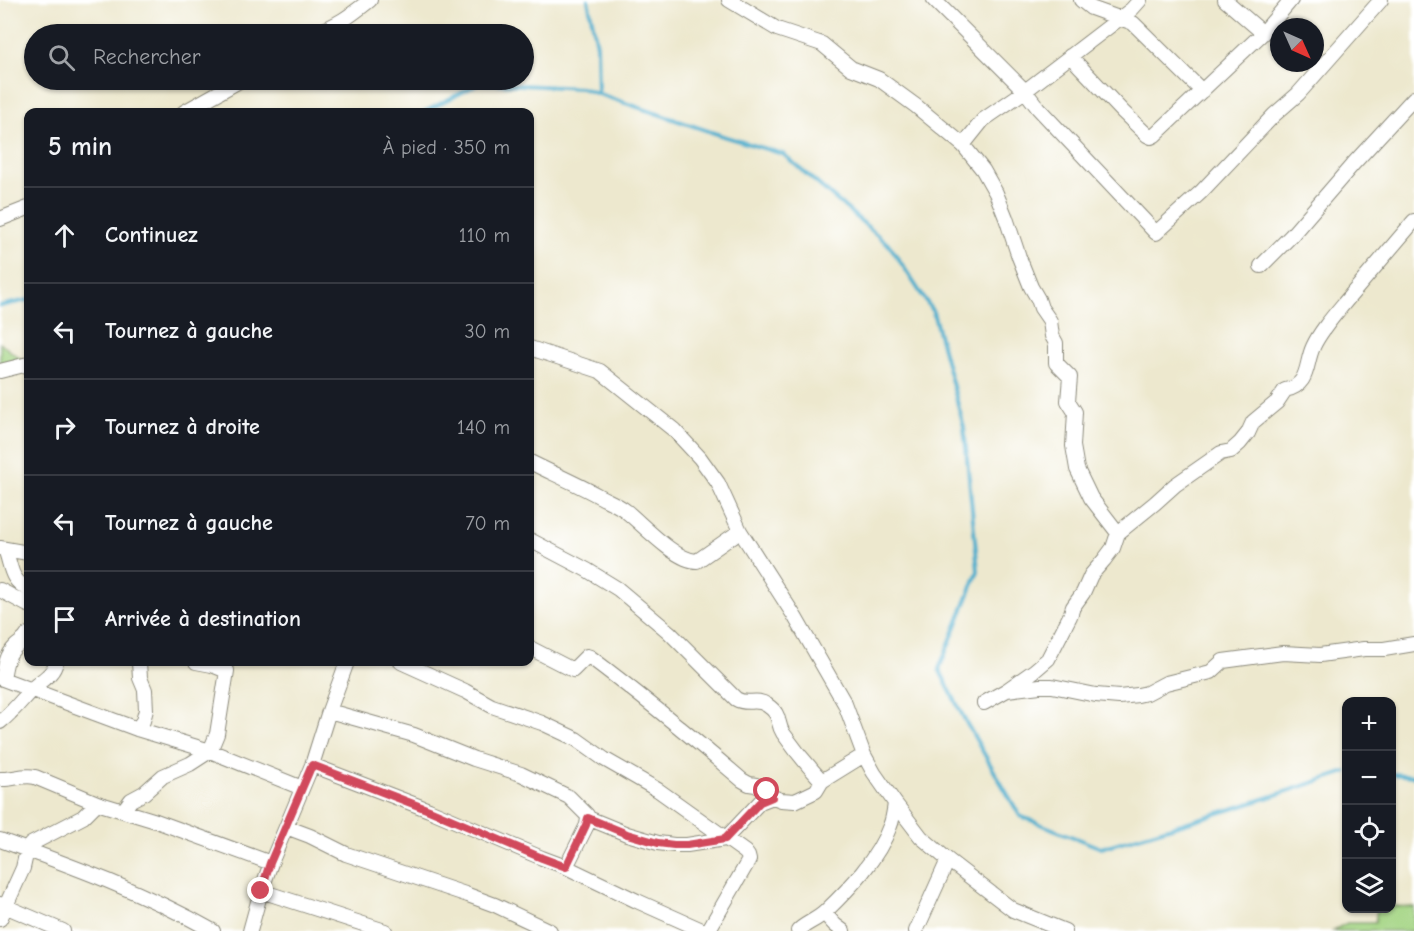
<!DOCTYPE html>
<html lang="fr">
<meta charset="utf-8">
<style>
body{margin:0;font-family:"Comic Neue",sans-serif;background:#20242c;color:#f1f3f6}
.controls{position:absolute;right:18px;bottom:18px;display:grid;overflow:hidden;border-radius:12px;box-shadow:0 2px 4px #0004}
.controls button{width:54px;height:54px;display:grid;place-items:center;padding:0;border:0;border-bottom:2px solid #363941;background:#171b24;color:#f1f3f6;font:30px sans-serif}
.compass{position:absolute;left:1270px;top:18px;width:54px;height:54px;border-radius:50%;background:#171b24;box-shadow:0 2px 4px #0004;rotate:135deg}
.stop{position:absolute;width:18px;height:18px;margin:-14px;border:4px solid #d1495b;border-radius:50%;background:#fff}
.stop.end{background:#d1495b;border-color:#fff;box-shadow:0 2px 6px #0008}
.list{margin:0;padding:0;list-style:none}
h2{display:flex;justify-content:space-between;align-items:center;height:78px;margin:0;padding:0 24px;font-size:26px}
h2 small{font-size:20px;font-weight:400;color:#9ea1a6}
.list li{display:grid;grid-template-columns:39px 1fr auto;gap:18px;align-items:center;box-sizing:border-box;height:96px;padding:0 24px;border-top:2px solid #363941}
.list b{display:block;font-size:22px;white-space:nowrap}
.list em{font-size:20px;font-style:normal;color:#9ea1a6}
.icon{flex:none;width:33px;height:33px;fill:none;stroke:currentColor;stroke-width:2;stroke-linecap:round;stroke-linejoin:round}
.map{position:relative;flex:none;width:1414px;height:931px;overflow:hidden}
.search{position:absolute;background:#171b24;box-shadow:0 2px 4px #0004;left:24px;top:24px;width:510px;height:66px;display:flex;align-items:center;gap:15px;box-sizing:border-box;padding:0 21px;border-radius:33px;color:#9ea1a6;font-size:22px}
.panel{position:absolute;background:#171b24;box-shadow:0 2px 4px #0004;left:24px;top:108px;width:510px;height:558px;border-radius:12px}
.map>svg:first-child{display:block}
.green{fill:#a3d482;stroke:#678056;stroke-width:1.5}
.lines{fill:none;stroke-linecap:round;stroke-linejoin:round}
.stream{stroke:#4eaecd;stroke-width:4}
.street-casing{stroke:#8c8a7c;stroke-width:16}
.street{stroke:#fff;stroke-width:14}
.route{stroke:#d1495b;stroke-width:8}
</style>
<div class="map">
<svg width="1414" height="931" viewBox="0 0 1414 931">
<rect width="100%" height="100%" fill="#fff"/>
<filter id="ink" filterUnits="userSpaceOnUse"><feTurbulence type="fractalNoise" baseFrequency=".0167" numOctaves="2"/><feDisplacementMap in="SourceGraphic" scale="12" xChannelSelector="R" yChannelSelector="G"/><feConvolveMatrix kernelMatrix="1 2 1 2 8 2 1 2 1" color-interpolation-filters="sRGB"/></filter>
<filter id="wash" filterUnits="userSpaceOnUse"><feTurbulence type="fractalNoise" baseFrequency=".008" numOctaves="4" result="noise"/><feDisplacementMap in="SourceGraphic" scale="24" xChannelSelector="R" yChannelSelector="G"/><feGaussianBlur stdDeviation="1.35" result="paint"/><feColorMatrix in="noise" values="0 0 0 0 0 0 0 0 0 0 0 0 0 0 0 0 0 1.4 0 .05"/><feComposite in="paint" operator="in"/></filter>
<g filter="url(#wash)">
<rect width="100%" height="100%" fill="#ede8ce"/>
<!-- green -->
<path class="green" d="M0,343L22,360L0,372Z
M1392,906L1414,907V931H1332L1347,923H1375L1377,909L1392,908Z"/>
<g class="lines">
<!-- stream -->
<path class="stream" d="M588,0L597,45L598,94
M424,112L480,83L581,88L726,137L783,154L890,246L933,312L964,427L978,571L939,669L967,724L1020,816L1101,848L1242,806L1346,772
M0,306L28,300
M1392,774L1414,776"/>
</g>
</g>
<g filter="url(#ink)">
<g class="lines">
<!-- street casing -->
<g class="street-casing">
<path id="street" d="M729,0L777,29L822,44L851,68L879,79L916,106L963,145L983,170L996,193L1006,218L1019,257L1031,287L1038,299L1041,308L1050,321L1052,336L1056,343V363L1070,377L1068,401L1075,412L1073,446L1077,469L1091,498L1118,533
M934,0L1025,91L1038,108L1156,233L1201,192L1274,115L1298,94L1381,0
M1081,0L1091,8L1133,23L1202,91
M1225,0L1263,33
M312,34C337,26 350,16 370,0
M1070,56L1123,112L1147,135L1151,137L1155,135L1263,33L1291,0
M184,112L241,80
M963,145L983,120L1025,91L1132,9L1140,0
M0,219L28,208
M1261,266L1291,236L1354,163L1414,98
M530,348L600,371L674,430L700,458L718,483L740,531L795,617L845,704L864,755L874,773L895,803L921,837L948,860L1013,910L1065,931
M0,371L28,364
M530,462C552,473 575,483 597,495C606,500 617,504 626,511C643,525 676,561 697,561L740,531
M530,540L587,570L618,589L669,632L736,699C748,706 756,697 767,705C782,715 776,722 783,733C795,750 808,766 822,781
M0,548L28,553
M5,549C12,567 9,579 28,589
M0,590L28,605
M530,648L573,670L587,656L590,657C642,696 692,737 742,780L749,784L756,785L773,797L781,800L795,801L816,791L822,781L864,755
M196,662L212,665
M401,662L465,691L492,706L542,723L576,739L604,759L658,790L745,852L748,856L749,860L708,931
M0,678L137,729L210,751L302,788
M3,679C5,667 6,656 15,647C20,642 25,641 28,634
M1007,690L1034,671L1048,659L1070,616L1073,607L1083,593L1091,575L1104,560L1113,548L1118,533L1155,503L1175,485L1221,453L1231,451L1240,443L1248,433L1253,422L1277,402L1285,390C1310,385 1305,364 1313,347C1321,329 1339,310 1351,295C1372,270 1393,246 1414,221
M984,703L1007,690L1040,686H1052L1096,695L1119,697L1138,695L1147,693L1166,683L1211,672L1223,661L1283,653L1320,655L1364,649H1384L1414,644
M329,711L414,735L474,759L521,774L569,797L587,815L588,818L587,825L566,867
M0,722C12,713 21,701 31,690C40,680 53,676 56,662
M137,729L143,721L146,710L145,690L140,678L139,662
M312,765L429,810L542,858L566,867L637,901L704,931
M0,779C12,780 23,774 35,777L97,803L156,821L271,863
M123,811L131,800L144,793L163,776L190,764L210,751L217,734L227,671L212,665L211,662
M588,818L627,834L658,843L674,845H687L725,839L760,802L773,797
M286,827L310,836L346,854L468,895L495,905L550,931
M0,840C72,866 146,893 213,931
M261,891L385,931
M0,904L63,931
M824,913L835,925L843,931
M0,919L23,868L27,850L31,844L83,817L97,803
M250,931L261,891L271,863L312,765L329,711L347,662
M798,931C804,924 817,920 825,912C850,888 878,859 890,826C893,819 894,811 895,803
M916,931L948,860"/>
</g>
<!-- street -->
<use href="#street" class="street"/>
</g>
</g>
<g class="lines" filter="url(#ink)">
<!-- route -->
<path class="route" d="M261,891L270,863L312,765L429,810L542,858L566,867L586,825L588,818L627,834L658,843L674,845H687L725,839L760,802L772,797L767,791"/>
</g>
</svg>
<div class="controls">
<button>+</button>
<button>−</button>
<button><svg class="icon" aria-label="locate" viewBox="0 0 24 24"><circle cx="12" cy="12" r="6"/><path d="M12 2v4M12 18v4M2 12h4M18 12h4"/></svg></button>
<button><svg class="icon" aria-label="layers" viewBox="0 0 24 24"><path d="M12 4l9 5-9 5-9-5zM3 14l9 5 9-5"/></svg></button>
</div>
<svg class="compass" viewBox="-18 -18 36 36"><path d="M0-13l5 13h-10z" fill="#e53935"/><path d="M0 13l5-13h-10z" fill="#9ea1a6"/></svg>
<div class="stop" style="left:767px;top:791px"></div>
<div class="stop end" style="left:261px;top:891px"></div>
<div class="search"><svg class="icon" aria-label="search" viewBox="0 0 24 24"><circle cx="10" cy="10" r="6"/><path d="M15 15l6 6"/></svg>Rechercher</div>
<section class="panel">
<h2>5 min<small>À pied · 350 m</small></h2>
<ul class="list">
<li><svg class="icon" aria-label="ahead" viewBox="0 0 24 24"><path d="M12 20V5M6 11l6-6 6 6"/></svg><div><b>Continuez</b></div><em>110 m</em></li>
<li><svg class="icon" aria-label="left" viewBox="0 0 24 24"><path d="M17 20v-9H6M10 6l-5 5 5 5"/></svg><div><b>Tournez à gauche</b></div><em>30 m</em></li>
<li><svg class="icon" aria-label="right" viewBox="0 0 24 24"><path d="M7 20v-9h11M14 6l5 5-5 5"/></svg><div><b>Tournez à droite</b></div><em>140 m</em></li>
<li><svg class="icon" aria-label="left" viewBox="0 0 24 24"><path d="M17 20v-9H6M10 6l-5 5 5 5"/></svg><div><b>Tournez à gauche</b></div><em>70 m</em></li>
<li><svg class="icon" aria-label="arrive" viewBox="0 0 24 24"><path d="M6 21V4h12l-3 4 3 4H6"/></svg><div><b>Arrivée à destination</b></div></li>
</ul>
</section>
</div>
